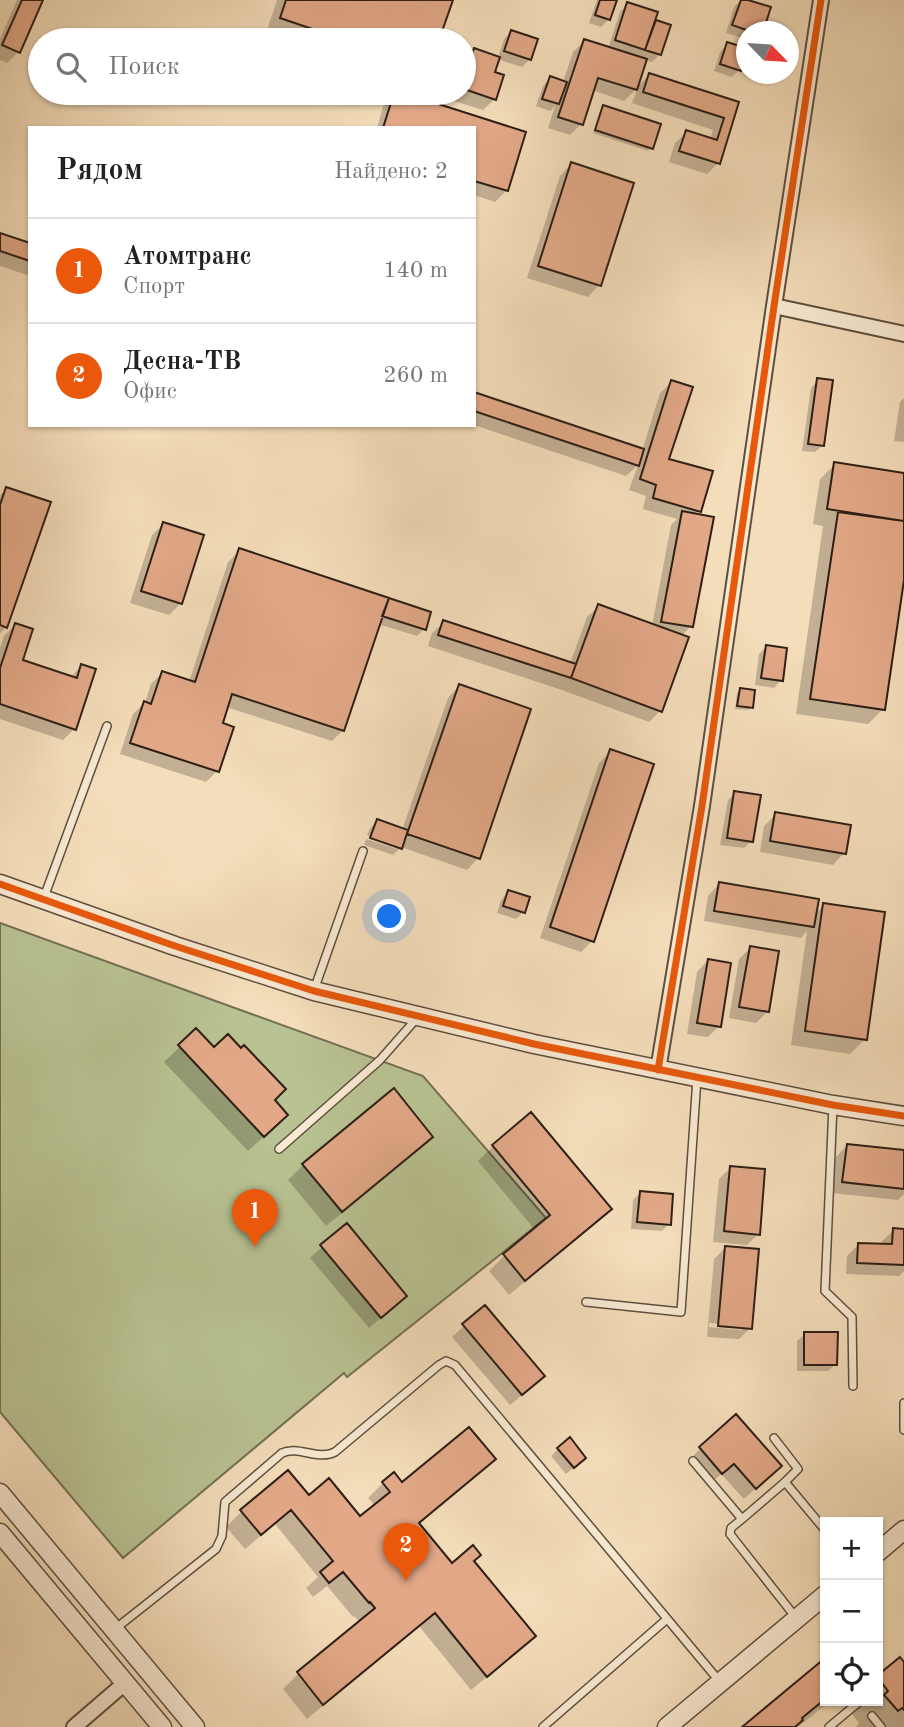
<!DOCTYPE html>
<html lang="ru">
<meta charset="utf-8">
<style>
body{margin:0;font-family:"Old Standard TT",serif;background:#f6f6f6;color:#222}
.controls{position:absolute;right:21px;bottom:21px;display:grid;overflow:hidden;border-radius:0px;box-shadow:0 2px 5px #0004}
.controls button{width:63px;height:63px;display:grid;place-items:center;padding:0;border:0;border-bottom:2px solid #e0e0e0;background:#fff;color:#222;font:35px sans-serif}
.compass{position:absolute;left:736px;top:21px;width:63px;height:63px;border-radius:50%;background:#fff;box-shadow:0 2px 5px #0004;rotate:115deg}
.you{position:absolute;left:390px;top:917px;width:24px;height:24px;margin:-18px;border:5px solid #fff;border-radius:50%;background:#1a73e8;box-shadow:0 0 0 10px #1a73e833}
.badge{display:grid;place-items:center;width:46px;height:46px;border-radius:50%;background:#ea580c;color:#fff;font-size:23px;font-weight:700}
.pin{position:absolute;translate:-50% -58px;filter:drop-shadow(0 2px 4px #0008)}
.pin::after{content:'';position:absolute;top:37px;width:24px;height:21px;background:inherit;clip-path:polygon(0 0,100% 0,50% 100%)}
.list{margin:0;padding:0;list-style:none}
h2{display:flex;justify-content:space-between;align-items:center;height:91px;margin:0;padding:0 28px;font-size:30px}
h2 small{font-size:23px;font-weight:400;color:#767676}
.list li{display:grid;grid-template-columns:46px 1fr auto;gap:21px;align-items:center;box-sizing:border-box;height:105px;padding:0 28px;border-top:2px solid #e0e0e0}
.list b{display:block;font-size:26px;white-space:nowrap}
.list p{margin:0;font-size:23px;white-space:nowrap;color:#767676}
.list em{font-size:23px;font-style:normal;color:#767676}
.icon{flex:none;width:38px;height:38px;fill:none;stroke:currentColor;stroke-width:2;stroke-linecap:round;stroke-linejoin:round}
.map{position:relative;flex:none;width:904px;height:1727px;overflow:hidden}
.search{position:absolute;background:#fff;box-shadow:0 2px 5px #0004;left:28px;top:28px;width:448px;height:77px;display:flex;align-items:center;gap:18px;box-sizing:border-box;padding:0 24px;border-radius:38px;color:#767676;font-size:26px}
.panel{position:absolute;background:#fff;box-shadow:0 2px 5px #0004;left:28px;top:126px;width:448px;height:301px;border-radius:0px}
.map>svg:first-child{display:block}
.green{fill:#b9c292;stroke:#737054;stroke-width:2}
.shadow{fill:#0003;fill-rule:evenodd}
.building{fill:#e2a887;stroke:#2d1f16;stroke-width:2}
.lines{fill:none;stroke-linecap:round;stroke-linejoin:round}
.service-casing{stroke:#5f4e3f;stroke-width:10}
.minor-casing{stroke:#5f4e3f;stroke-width:18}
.tertiary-casing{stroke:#5f4e3f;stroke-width:21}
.service{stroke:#f8e9d2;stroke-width:7}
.minor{stroke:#f8e9d2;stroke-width:14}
.tertiary{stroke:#f8e9d2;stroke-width:18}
.cycleway-casing{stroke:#f8e9d2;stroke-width:11}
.cycleway{stroke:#e8590c;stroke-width:7}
</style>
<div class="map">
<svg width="904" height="1727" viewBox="0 0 904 1727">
<rect width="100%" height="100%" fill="#f4ddba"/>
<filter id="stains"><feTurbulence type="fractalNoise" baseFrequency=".00286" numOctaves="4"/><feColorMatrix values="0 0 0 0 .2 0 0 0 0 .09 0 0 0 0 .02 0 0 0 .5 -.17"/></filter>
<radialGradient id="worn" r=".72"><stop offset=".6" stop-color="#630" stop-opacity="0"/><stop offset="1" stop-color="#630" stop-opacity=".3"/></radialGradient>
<!-- green -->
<path class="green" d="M0,923L423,1076L546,1218L347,1377L344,1373L123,1558L0,1412Z"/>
<!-- shadow -->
<path class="shadow" d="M17,0H41L18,52L7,63L0,60V39Z
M277,0H451L438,40H286L266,33Z
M597,0H615L609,19L601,27L589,23Z
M741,0L761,32H746V39L726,33L734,7Z
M628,4L653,21L669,26L659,55L652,62L645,60L635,89L649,75L737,103L718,163L707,174L669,162L675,143L687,132L710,140L713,130L632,103L638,87L624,101L592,90L581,124L570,135L548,128L555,106L550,111L536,106L543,86L550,78L563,82L573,52L584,41L608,49L620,12Z
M511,32L536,40L529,60L522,67L497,59L493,73L495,99L483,110L451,100L453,93H464V61L474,50L498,58L504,39Z
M728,44L739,70L732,77L714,71L720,52Z
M395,93L524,133L506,191L495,202L474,195V128H377L384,103Z
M604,107L651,148L648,151L593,133L601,110Z
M571,164L599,285L588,297L527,278L560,176Z
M0,235L30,245V276L0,266Z
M818,380L823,445L815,452L802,451L811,388Z
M672,382L667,460L699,511L694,515L691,626L681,636L660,711L649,722L559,689L428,646L432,633L444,622L570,664L587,617L599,606L652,626L671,525L677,519L643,509L646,496L629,490L638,465L626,476L474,425V394L642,451L660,393Z
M904,398V442L894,441L900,402Z
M835,464L904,475V567L883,709L868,724L796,714L823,526L813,524L820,479Z
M7,489L6,627L0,633V495Z
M163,524L201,536L180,604L169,615L130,603L152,535Z
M240,550L424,629L417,636L378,624L343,730L332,741L226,707L220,724L217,771L206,782L120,754L133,714L145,702L151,684L162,673L189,682L228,562Z
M15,625L20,661L70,678L81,666L74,729L63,740L0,719V648L4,636Z
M766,647L781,680L774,688L755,685L759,654Z
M459,686L478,858L467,870L401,847L393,855L364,845L366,839L397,849V845L367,835L370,828L377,821L402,830L448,698Z
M741,689L751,707L748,710L735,709L737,693Z
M611,751L592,941L581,952L540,938L599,763Z
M735,793L751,841L744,848L720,845L728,800Z
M776,814L844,853L833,865L760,852L764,826Z
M719,884L814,915L824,905L865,1039L850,1054L791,1045L807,931L801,938L704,921L708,896Z
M508,892L523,912L516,919L497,913L501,900Z
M750,948L767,1012L756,1023L729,1018L739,959Z
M708,960L719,1026L708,1037L687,1034L697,972Z
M196,1031L214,1050H240L272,1101L271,1130L248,1151L164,1062Z
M531,1114L610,1209L594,1224L509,1295L489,1271L504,1256L535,1230L478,1161L493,1146Z
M431,1137L416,1152L326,1226L288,1180L303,1165Z
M847,1145L904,1151V1194L898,1200L832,1193L836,1157Z
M730,1168L758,1234L747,1245L713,1242L719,1179Z
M640,1193L669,1224L662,1231L631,1229L633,1200Z
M894,1230H904V1271L899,1276L846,1274L847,1256L858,1245H882V1241Z
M322,1247L394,1307L369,1328L310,1258Z
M725,1248L750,1328L739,1339L707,1337L714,1259ZM709,1323L742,1326V1330L709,1327Z
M485,1307L532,1387L510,1405L452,1337Z
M805,1334L836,1364L828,1371H797V1341Z
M558,1449L577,1465L566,1474L551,1456Z
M700,1449L768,1477L744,1499L721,1474L710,1484L689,1460Z
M493,1459L478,1474L418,1524L451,1565L472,1562L533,1636L518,1651L471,1690L419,1626L307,1719L283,1689L298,1674L360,1622L354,1616L353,1617L327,1586L313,1597L306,1588L318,1577L275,1524L245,1549L226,1527L241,1512L288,1473L309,1497L360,1519L375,1506L368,1498L383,1483L402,1485Z
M899,1660L904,1665V1727H856L859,1723L847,1708L854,1701H878V1678Z
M825,1661V1701H829L824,1706L798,1727H745Z"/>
<!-- building -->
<path class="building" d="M22,0H43L20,53L2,45Z
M286,0H453L439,40H345L280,18Z
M600,0H617L610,20L595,15Z
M741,0H748L771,7L763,32H752L732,25Z
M627,2L658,12L645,50L615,40Z
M656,20L671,25L661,55L645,50Z
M511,30L538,39L531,60L504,51Z
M584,39L647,59L637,90L598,78L583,125L558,117Z
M727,42L746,48V54L741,71L720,64Z
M474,48L500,57L495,72L504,75L496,100L464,89V79Z
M649,73L739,102L720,164L679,151L686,130L717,140L724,118L643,92Z
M550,76L567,82L559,104L542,99Z
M394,93H404L526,132L508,191L474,181V128H383Z
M603,105L661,124L653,149L595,130Z
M571,162L634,183L601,286L538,266Z
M0,233L30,243V261L0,251Z
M817,378L833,380L824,446L808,444Z
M671,380L693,387L669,459L713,471L701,512L653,498L656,485L640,479Z
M474,392L644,449L639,466L474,411Z
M834,462L904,473V521L827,509Z
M6,487L51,502L7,628L0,625V505Z
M682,511L714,517L693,627L661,622Z
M838,512L904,521V580L885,710L810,699Z
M163,522L204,535L182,604L141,591Z
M239,548L389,598L344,731L232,694L223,723L234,727L219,772L130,743L144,701L151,704L162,671L195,682Z
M389,598L431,612L426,630L382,616Z
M598,604L689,637L662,712L571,678Z
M443,620L576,664L571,678L438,635Z
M15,623L33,629L23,660L77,678L81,664L96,669L76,730L0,704V668Z
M766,645L787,648L783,681L761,678Z
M459,684L531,709L480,859L407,834Z
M740,688L755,690L753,708L737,706Z
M610,749L654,764L594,942L550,927Z
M734,791L761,795L753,842L727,838Z
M775,812L851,825L846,854L770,841Z
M377,819L408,830L402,849L370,838Z
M719,882L819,899L814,927L714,911Z
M508,890L530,897L525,913L503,906Z
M823,903L885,912L867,1040L805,1031Z
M750,946L779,951L769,1012L739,1007Z
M708,959L731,963L721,1027L697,1023Z
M196,1028L214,1047L228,1034L241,1048L244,1045L286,1089L275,1100L288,1115L264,1137L178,1045Z
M394,1088L433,1137L342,1212L302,1164Z
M531,1112L612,1209L525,1281L503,1254L550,1215L492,1145Z
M847,1144L904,1150V1189L842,1182Z
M730,1166L765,1169L760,1235L724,1231Z
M640,1191L673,1194L671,1225L637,1222Z
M347,1223L407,1296L381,1318L320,1245Z
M893,1228L904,1229V1265L857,1263L858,1243L892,1244Z
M725,1246L759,1249L752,1329L718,1326Z
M485,1305L545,1376L522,1395L462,1324Z
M804,1332H838L837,1365H804Z
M736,1414L782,1466L756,1489L734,1464L722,1474L699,1447Z
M469,1427L496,1459L419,1523L452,1563L473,1545L481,1555L474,1561L536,1636L487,1677L435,1613L323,1705L297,1672L375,1608L370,1602L369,1603L343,1572L329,1583L320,1572L333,1561L291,1510L261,1535L240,1510L288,1470L309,1495L329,1478L360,1516L390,1492L382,1482L394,1472L402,1482Z
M570,1437L586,1458L574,1468L557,1448Z
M900,1657L904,1662V1710L902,1708L898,1711L884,1695L888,1691L878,1678V1675Z
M825,1658L826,1701L824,1700L802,1718L803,1720L795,1727H742Z"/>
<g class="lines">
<!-- service casing -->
<g class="service-casing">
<path id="service" d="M43,900L107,726
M314,990L363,851
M833,1105L825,1291L852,1317L853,1386
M279,1149L380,1060L418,1017
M586,1302L681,1312L697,1078
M904,1403V1430
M774,1438L798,1469L785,1482
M693,1461L742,1519L785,1482L825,1530
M742,1519L731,1528L730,1534L797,1619
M115,1629L216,1549L222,1536L225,1502L282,1453C298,1445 318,1461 335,1452L439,1365L446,1361L455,1365L720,1682
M872,1716L881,1727
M543,1727L667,1619
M829,1727L859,1702"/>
</g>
<!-- minor casing -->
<g class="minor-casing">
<path id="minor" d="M774,306L904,334
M658,1070L702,806L774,306L821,0
M74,1727L125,1683"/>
</g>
<!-- tertiary casing -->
<g class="tertiary-casing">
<path id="tertiary" d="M0,884L175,946L314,991L534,1044L833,1105L904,1116
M0,1493L195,1727
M0,1533L162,1727
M878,1552L904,1530
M667,1727L825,1595"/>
</g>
<!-- service -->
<use href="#service" class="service"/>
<!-- minor -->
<use href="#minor" class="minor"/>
<!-- tertiary -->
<use href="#tertiary" class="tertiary"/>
<!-- cycleway casing -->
<g class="cycleway-casing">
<path id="cycleway" d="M0,884L175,946L314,991L534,1044L833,1105L904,1116
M658,1070L702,806L774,306L821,0"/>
</g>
<!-- cycleway -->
<use href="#cycleway" class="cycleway"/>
</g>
<rect width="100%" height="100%" filter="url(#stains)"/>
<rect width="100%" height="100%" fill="url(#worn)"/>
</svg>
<div class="controls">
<button>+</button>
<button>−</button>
<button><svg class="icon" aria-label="locate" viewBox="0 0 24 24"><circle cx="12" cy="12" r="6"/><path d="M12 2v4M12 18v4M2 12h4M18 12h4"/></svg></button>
</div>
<svg class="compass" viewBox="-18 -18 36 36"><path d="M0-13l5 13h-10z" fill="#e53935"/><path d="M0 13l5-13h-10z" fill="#767676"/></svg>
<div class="you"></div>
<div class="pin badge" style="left:255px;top:1247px">1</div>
<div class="pin badge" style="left:406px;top:1581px">2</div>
<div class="search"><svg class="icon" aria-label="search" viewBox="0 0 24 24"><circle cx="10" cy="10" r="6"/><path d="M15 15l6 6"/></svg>Поиск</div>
<section class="panel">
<h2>Рядом<small>Найдено: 2</small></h2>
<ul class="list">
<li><span class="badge">1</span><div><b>Атомтранс</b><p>Спорт</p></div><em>140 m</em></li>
<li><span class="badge">2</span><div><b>Десна-ТВ</b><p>Офис</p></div><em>260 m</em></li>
</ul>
</section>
</div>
